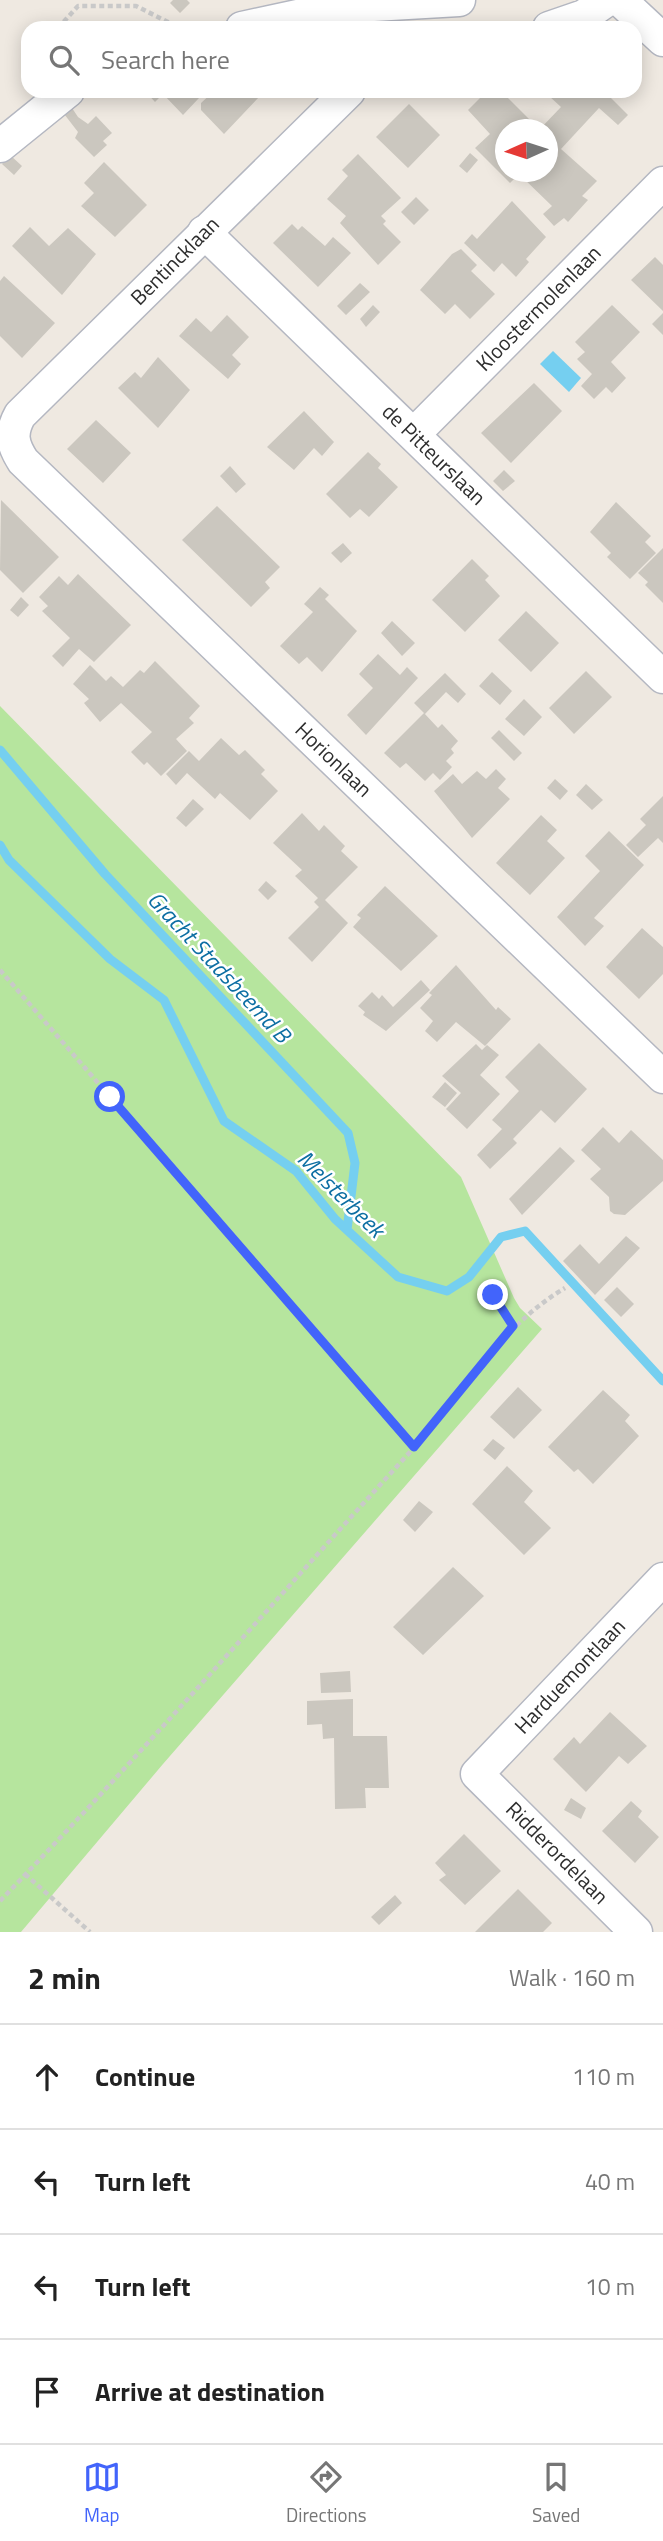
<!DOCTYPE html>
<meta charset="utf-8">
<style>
body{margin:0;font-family:"Titillium Web",sans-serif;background:#f6f6f6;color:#222}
.compass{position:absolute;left:495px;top:119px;width:63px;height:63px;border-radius:50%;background:#fff;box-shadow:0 4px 18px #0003;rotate:267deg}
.stop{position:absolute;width:21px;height:21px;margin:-16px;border:5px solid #4264fb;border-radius:50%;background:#fff}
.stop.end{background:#4264fb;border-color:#fff;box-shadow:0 2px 7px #0008}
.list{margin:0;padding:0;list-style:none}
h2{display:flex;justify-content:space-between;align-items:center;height:91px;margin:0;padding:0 28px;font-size:30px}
h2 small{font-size:23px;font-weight:400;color:#767676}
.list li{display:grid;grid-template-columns:46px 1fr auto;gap:21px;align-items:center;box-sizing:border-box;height:105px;padding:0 28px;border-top:2px solid #e0e0e0}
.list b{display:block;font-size:26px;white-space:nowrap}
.list em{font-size:23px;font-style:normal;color:#767676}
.icon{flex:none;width:38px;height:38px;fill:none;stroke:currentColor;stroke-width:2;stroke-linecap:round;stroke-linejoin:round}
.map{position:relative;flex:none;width:663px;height:1932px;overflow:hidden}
.search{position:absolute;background:#fff;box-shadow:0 4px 18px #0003;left:21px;right:21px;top:21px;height:77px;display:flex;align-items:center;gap:18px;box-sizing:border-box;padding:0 24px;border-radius:21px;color:#767676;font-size:26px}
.sheet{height:511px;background:#fff}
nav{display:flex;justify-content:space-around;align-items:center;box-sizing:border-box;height:98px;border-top:2px solid #e0e0e0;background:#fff;font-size:19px;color:#767676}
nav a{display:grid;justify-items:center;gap:4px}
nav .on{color:#4264fb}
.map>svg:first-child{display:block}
.green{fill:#b6e59e}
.water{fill:#75cff0}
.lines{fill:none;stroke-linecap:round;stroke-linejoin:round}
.stream{stroke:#75cff0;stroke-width:9}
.building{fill:#cbc7bf}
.minor-casing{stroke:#b4b7c1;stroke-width:35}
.path{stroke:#c9c9c9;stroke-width:4.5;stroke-dasharray:5 3.5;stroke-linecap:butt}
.minor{stroke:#fff;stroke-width:32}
.route{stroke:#4264fb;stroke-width:9}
.labels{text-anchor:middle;stroke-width:5;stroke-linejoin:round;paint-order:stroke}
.street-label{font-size:21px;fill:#2e2e2e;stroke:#fff}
.water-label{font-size:23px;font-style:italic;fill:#0d6fa3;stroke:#fff}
</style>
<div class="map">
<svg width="663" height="1932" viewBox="0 0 663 1932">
<rect width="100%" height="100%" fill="#efe9e1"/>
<!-- green -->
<path class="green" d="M0,706L461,1177L514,1298L520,1308L542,1329L163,1764L21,1932H0Z"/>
<!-- water -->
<path class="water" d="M553,351L581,378L569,392L540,364Z"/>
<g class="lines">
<!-- stream -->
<path class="stream" d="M0,750L105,874L348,1133L355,1163L347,1230
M0,845L9,860L110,959L164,1000L224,1121L296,1171L335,1219L398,1277L447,1291L469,1277L501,1237L525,1231L663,1381"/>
</g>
<!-- building -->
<path class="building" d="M173,0H187L190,3L180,13L170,3Z
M145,91H160L163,94L155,102Z
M166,91H193L199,98L183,115L163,94Z
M214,91H253L259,97L224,134L201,110V103Z
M487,91H501L537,127L534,130H505V172L519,174L510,183L475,148L490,134L468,110Z
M554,91H569L573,95L578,91H616L610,97L628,115L618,125L599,108L561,149L597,181L582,196L588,200L568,222L564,218L554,226L543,214L552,206L521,176L525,172H548V147L553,142L548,137V130H539L561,107L549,96Z
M409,104L440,135L408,168L376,137Z
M70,105L78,117L88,124L96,116L112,133L103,141L107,145L94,157L75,138L78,132L61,110Z
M470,153L478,160L467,173L459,166Z
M358,154L401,198L381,216L386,221L383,224L401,242L378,265L340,223L346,216L327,199L348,176L342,170Z
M10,155L22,166L14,175L2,164Z
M104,162L147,205L115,237L81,206L94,193L84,183Z
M416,197L429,210L414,225L401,212Z
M512,201L546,237L526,259L529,262L516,277L502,263L494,272L464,243L472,234L477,239Z
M292,224L298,230L302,226L325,246L333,237L351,253L318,287L273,243Z
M30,227L49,246L68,228L96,254L62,295L12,246Z
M461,249L477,265L471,271L495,294L470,319L455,304L445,314L420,290L452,254Z
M655,257L663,265V311L631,280Z
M4,276L55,323L22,358L0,336V281Z
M360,283L370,292L346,315L337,306Z
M373,305L380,312L366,327L360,319Z
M612,305L640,332L611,362L626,378L612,393L606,387L594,399L581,386L592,374L577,359L585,352L575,342Z
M663,313V335L652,324Z
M227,315L249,337L232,355L241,364L228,379L179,336L196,318L211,332Z
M158,357L190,390L158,428L118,388L135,372L141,378Z
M534,383L562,411L511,463L481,433Z
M304,411L334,442L322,456L314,448L294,470L267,447Z
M96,420L131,453L103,483L67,449Z
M368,452L381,464L378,468L398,487L369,517L360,509L350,518L326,494Z
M230,466L246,484L236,493L220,476Z
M504,470L515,481L503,491L493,481Z
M1,500L59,557L23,593L0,570Z
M616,502L651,536L645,542L656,553L630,579L607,557L611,553L590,532Z
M217,506L280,567L265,582L270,588L251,607L182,540Z
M343,543L352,553L341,563L331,553Z
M663,548V603L645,585L648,582L638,573Z
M472,559L489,576L485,580L500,596L465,632L432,600Z
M78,574L131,625L94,662L79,649L63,667L52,656L70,638L42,611L48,606L39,597L59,576L68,585Z
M320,587L329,595L325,599L357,631L322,672L307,657L299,664L280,646L313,612L304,604Z
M21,597L29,605L18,617L10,610Z
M526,611L559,643L531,672L498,640Z
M392,621L415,643L402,656L381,633Z
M378,654L400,675L407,667L418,678L366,735L347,715L373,688L359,674Z
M155,661L200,706L189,718L194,723L176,739L187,751L161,776L147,762L144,765L131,752L152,732L121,703L100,722L84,703L89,699L73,684L90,665L106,681L111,676L123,687L140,670L144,673Z
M586,671L612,697L574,734L549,708Z
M492,672L512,691L500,705L479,686Z
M445,673L466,694L458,703L446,692L425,714L414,703Z
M524,699L542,717L524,736L505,719Z
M424,713L438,728L442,724L458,741L451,749L454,753L446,761L452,767L440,780L433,773L425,781L406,763L400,768L384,753Z
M499,730L522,753L514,761L491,738Z
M221,738L239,755L245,750L265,770L261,774L278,791L250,820L220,793L215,799L187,773L176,785L166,774L189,751L199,761Z
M496,769L506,779L498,788L510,799L472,838L434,791L453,774L462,784L477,771L486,779Z
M555,779L568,791L560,800L547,788Z
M586,784L603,800L592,810L576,795Z
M663,796V843L658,838L638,857L626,845L646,825L640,819Z
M193,799L204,809L186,827L176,818Z
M302,813L319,831L324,825L345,846L341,851L358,867L325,900L348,923L312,962L288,938L319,907L314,902L318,898L295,876L302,870L273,843Z
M541,815L557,830L547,841L565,858L530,895L496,863Z
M609,831L644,865L594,918L604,926L585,946L557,917L600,871L585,856Z
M266,881L277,891L268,900L258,890Z
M385,886L438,936L401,971L353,927L361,918L357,915Z
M642,928L663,947V974L639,999L606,967Z
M456,965L496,1010L498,1007L511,1019L485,1046L456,1022L437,1042L425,1031L433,1021L420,1008L432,995L429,993Z
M421,980L430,990L386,1031L363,1015L365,1012L358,1006L372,992L379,999L382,995L393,1007Z
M539,1043L587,1089L555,1123L541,1110L513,1139L517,1143L490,1169L477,1155L502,1129L492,1120L519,1091L505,1077Z
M476,1044L482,1050L487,1045L499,1055L480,1075L500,1094L467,1129L446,1109L461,1093L442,1076Z
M445,1082L457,1093L445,1107L432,1097Z
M603,1127L619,1143L631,1130L663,1160V1181L625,1215L614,1214L610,1211L609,1197L590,1179L601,1169L581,1150Z
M560,1147L575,1161L522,1215L509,1199Z
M626,1236L640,1248L595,1295L563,1261L580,1244L599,1264Z
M617,1287L634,1304L621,1317L604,1300Z
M518,1387L542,1410L514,1439L490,1417Z
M603,1390L630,1415L625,1421L639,1436L593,1484L578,1469L574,1472L548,1447Z
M493,1439L505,1448L495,1460L483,1450Z
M507,1466L533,1491L524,1502L551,1528L524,1555L472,1504Z
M419,1501L433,1512L415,1532L403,1520Z
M453,1567L484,1596L423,1655L393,1627Z
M350,1671L351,1692L321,1693L320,1673Z
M353,1699V1736H387L389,1788H365L366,1808L335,1809L334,1738L323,1739L322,1724L307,1725V1701Z
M610,1712L647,1746L628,1764L619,1756L586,1792L553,1759L574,1737L580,1744Z
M571,1798L586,1808L581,1819L564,1810Z
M631,1801L642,1811L638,1817L659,1837L635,1863L602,1831Z
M464,1834L501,1871L465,1905L439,1880L446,1875L435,1863Z
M518,1889L552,1923L543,1932H475Z
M395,1895L402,1903L379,1925L371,1917Z"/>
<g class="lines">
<!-- minor casing -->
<g class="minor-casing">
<g id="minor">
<path d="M620,0L663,40"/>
<path d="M242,28L339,7L459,0"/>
<path d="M549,28L584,16L607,0"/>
<path id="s1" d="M349,91L20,415C10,433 12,444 23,461L663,1077"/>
<path d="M0,146L68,91"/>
<path id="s2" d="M204,232L663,677"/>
<path id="s3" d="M414,434L663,183"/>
<path id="s4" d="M636,1932L477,1774L663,1579"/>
</g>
</g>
<!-- path -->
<path class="path" d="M58,28L78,6H136L180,28
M0,970L414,1447
M493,1295L513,1326
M25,1874L90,1932
M0,1901C141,1755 274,1601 410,1452C461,1396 499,1327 565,1288"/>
<!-- minor -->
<use href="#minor" class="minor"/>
</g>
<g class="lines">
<!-- route -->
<path class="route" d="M110,1097L414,1447L513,1326L493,1295"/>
</g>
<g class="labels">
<!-- street labels -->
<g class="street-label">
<text transform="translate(175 261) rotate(-45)" y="7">Bentincklaan</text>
<text dy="7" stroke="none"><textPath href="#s3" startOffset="177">Kloostermolenlaan</textPath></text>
<text dy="7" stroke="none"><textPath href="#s2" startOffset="320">de Pitteurslaan</textPath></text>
<text dy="7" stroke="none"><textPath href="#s1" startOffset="942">Horionlaan</textPath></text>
<text dy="7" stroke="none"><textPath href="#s4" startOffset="359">Harduemontlaan</textPath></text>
<text transform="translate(557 1853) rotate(45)" y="7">Ridderordelaan</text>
</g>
<!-- water labels -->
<g class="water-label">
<text transform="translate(219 967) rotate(47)" y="8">Gracht Stadsbeemd B</text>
<text transform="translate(341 1194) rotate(45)" y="8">Melsterbeek</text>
</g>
</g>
</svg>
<svg class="compass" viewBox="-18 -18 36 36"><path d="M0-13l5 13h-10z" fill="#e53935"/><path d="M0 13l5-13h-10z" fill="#767676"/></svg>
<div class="stop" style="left:110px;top:1097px"></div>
<div class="stop end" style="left:493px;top:1295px"></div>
<div class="search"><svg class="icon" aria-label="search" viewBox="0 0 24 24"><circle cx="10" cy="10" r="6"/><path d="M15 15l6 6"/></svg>Search here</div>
</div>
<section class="sheet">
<h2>2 min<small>Walk · 160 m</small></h2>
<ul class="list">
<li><svg class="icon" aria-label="ahead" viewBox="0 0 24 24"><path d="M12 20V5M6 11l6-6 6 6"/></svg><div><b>Continue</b></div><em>110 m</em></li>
<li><svg class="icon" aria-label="left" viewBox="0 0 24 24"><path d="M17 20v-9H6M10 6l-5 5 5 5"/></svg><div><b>Turn left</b></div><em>40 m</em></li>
<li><svg class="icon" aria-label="left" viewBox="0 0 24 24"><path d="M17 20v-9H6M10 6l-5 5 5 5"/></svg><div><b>Turn left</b></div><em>10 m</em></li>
<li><svg class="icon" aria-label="arrive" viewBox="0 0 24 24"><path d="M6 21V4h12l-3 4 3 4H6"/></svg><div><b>Arrive at destination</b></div></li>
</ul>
</section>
<nav>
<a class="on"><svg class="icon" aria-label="map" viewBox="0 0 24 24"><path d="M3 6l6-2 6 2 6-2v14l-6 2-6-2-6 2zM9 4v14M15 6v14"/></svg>Map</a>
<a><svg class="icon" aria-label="directions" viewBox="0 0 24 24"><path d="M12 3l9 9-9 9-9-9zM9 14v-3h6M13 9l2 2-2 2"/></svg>Directions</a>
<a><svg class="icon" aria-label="saved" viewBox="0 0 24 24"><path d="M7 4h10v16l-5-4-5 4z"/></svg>Saved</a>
</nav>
